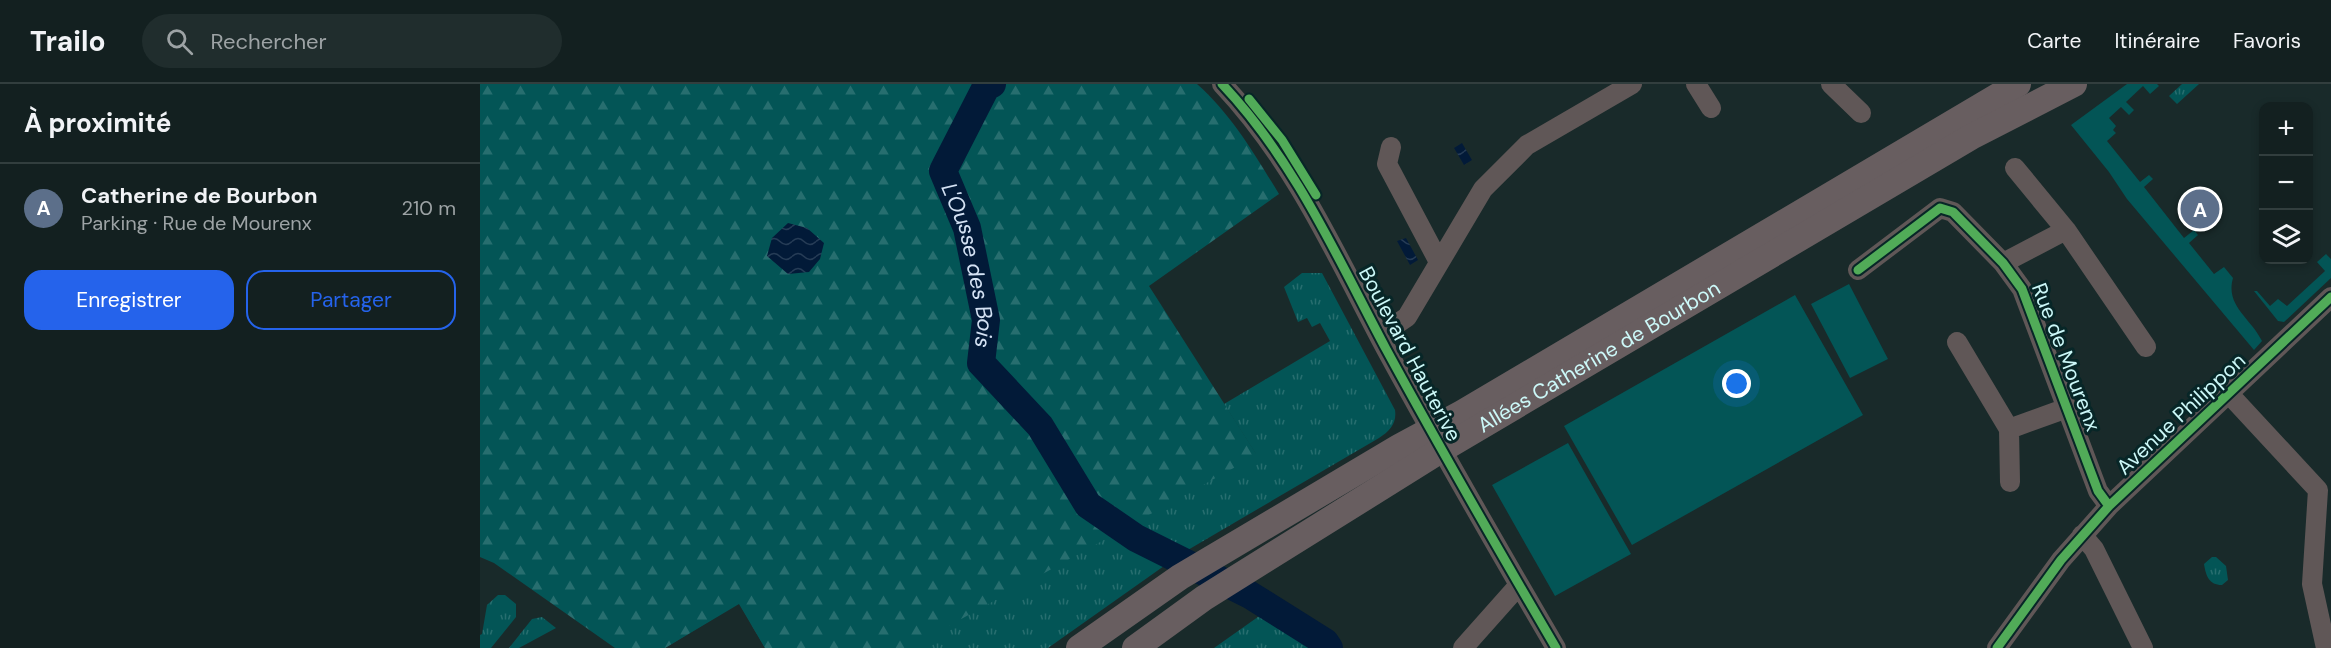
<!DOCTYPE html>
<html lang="fr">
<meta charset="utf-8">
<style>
body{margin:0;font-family:"DM Sans",sans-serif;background:#202d2d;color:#f1f3f6}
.controls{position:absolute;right:18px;top:18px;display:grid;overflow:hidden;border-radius:12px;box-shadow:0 3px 9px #0003}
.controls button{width:54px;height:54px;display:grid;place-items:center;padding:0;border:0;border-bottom:2px solid #323e3e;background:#132020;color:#f1f3f6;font:30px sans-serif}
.you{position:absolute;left:1257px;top:300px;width:21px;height:21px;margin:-15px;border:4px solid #fff;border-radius:50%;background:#1a73e8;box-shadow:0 0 0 9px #1a73e833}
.badge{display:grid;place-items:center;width:39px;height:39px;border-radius:50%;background:#2563eb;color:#fff;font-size:20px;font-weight:700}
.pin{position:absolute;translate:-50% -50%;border:3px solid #fff;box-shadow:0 2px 6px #0006}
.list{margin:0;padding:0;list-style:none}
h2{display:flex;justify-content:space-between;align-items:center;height:78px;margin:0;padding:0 24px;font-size:26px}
h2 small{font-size:20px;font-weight:400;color:#9da3a5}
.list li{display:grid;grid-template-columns:39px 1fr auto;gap:18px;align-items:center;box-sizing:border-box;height:90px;padding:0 24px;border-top:2px solid #323e3e}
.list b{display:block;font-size:22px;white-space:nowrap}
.list p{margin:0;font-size:20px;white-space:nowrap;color:#9da3a5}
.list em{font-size:20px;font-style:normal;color:#9da3a5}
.actions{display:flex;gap:12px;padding:18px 24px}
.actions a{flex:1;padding:14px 0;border:2px solid #2563eb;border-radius:18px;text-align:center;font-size:21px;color:#2563eb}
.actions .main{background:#2563eb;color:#fff}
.icon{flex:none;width:33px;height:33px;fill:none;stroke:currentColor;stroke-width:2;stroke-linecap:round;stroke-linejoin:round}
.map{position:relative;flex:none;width:1851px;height:564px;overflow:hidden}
header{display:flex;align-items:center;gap:36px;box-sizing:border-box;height:84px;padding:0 30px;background:#132020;border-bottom:2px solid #323e3e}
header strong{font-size:28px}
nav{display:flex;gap:33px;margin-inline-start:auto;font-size:21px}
.search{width:420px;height:54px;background:#202d2d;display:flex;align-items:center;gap:15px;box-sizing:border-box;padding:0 21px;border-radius:33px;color:#9da3a5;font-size:22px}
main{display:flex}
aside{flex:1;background:#132020}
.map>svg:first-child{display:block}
.grass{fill:url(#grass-tufts)}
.forest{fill:url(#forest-firs)}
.garden{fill:#035556}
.water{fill:url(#water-waves)}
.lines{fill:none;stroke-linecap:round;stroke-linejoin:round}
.river{stroke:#021a38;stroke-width:28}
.minor{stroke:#605757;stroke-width:20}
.major{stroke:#685e60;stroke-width:26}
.cycleway-casing{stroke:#072627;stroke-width:13}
.cycleway{stroke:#51ab58;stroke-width:9}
.labels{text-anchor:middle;stroke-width:6;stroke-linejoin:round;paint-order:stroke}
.street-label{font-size:21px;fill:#ccf8f8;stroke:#072627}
.water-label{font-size:22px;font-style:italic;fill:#d4e2f4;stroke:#072627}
</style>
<header>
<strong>Trailo</strong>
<div class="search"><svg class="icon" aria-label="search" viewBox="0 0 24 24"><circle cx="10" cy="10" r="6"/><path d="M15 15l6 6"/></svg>Rechercher</div>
<nav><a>Carte</a><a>Itinéraire</a><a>Favoris</a></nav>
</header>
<main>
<aside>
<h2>À proximité<small></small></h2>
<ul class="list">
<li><span class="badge" style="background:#5c6f8a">A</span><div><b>Catherine de Bourbon</b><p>Parking · Rue de Mourenx</p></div><em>210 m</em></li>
</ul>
<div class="actions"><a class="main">Enregistrer</a><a>Partager</a></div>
</aside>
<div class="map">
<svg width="1851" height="564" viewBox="0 0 1851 564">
<defs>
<pattern id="grass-tufts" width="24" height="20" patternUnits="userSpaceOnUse" patternTransform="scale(1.5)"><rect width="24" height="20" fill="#035556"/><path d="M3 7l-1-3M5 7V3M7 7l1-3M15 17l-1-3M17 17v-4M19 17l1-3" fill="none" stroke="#276e6f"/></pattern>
<pattern id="forest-firs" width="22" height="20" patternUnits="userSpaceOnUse" patternTransform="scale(1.5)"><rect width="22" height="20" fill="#035556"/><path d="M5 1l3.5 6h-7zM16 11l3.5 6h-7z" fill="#276e6f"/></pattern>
<pattern id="water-waves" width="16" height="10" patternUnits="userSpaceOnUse" patternTransform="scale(1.5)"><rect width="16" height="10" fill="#021a38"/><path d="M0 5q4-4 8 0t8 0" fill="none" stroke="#263c56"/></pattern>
</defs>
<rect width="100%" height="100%" fill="#192a2a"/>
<!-- grass -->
<path class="grass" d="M1702,0H1719L1697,20L1689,12Z
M822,189H842L915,326C917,339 910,347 899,354L701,470L568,564H285L259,519L185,564L465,210L776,370L744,320L850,257L840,239L832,243L827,234L818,238L804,203Z
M1732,473H1736L1746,482L1748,496L1742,501C1729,501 1726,492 1724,480Z
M18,511H25L36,520V533L11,564H0V551L2,550L7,521Z
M802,516L835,564H734Z
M62,533L76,544L39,564H29L52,535Z"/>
<!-- forest -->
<path class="forest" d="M0,0H717C752,31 775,71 799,110L669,202L777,371L429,564H285L259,520L185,564H135L14,479L0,473Z"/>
<!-- garden -->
<path class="garden" d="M1647,0H1677L1679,2L1670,10L1663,2L1646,18L1654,26L1649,31L1641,23L1629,34L1636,42L1633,46L1636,49L1627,57L1660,98L1669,91L1673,95L1664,103L1704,154L1714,146L1718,151L1709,159L1734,190L1744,183L1753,194C1745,222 1771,234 1782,257L1774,266L1647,115L1629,88L1591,41Z
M1846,170L1851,175V194L1804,238L1798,237L1774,207H1777L1790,222L1798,215L1807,222L1845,187L1837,178Z
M1369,200L1408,275L1370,294L1331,220Z
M1315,211L1383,331L1152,461L1084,342Z
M1088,359L1151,470L1075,512L1012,401Z"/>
<!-- water -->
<path class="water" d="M982,59L992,76L984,81L974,64Z
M308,139L327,144L344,159L340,175L329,188L308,190L287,172L292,154Z
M926,154L938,176L930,181L917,157Z"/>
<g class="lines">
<!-- river -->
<path class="river" id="s1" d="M512,0L506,3L463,87L487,144L506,236L501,279L560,342L608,421L656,454L770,511L845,558L849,564"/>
<!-- minor -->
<path class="minor" d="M742,0C815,77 857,173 906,265C961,366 1018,465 1076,564
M1216,0L1231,24
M1351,0L1381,29
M911,63L907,80L959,178
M1535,84L1586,146L1666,263
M1523,179L1586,146
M1378,186L1460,124L1473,128L1523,179L1542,205L1618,407L1629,422
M899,252L927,233L1003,105L1047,61L1152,0
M1477,258L1529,345L1530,398
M1749,310L1838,406L1832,500L1846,564
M1529,345L1587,324
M1602,451L1614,465L1663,564
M983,564L1039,501
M1517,564L1581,476L1629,422L1851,213"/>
<!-- major -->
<g class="major">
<path d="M599,564L700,493L919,363L982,329L1538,0"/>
<path id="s2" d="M655,564L724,514L961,366L1491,53L1594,0"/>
</g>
<!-- cycleway casing -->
<g class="cycleway-casing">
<path id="cycleway" d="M742,0C815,77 857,173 906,265C961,366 1018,465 1076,564
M769,15L802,56L836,111
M1378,186L1460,124L1473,128L1523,179L1542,205L1618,407L1629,422
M1517,564L1581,476L1629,422L1851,213"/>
</g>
<!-- cycleway -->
<use href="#cycleway" class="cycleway"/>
</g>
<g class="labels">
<!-- street labels -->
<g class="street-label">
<text transform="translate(930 270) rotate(62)" y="7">Boulevard Hauterive</text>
<text dy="7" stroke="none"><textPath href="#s2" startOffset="548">Allées Catherine de Bourbon</textPath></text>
<text transform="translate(1586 273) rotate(69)" y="7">Rue de Mourenx</text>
<text transform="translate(1701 330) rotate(-43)" y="7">Avenue Philippon</text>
</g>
<!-- water labels -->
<g class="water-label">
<text dy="8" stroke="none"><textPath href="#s1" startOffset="200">L'Ousse des Bois</textPath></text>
</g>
</g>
</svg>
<div class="controls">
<button>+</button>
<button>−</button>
<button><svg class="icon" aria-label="layers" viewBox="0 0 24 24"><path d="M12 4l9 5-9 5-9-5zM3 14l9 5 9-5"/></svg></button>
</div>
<div class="you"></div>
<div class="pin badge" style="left:1720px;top:125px;background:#5c6f8a">A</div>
</div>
</main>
